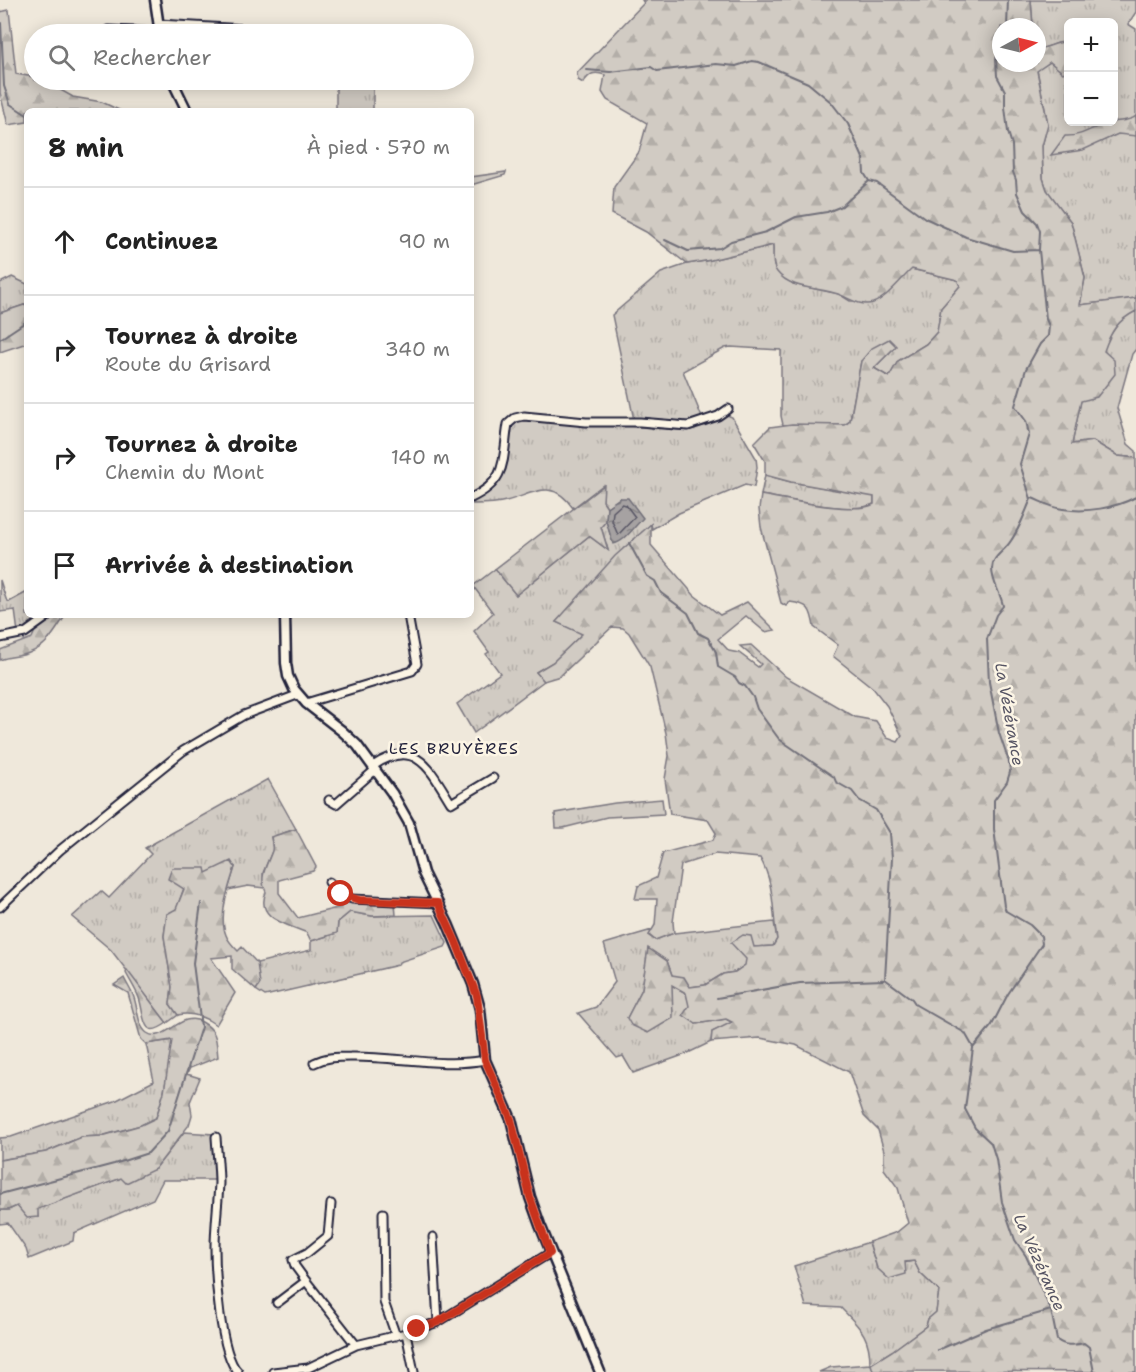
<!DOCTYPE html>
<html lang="fr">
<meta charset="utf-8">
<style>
body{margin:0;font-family:"Shantell Sans",sans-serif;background:#f2f2f2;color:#222}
.controls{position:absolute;right:18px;top:18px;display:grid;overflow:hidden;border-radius:9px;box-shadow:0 3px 15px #0003}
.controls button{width:54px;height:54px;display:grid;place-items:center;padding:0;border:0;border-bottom:2px solid #e0e0e0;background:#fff;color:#222;font:30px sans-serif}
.compass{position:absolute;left:992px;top:18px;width:54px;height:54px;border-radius:50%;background:#fff;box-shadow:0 3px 15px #0003;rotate:83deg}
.stop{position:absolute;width:18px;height:18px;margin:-14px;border:4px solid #c8321e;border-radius:50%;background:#fff}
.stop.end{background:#c8321e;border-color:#fff;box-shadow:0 2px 6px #0008}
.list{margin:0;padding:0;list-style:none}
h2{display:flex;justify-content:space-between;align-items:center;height:78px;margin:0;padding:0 24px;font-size:26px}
h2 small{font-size:20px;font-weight:400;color:#767676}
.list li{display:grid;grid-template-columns:39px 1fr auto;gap:18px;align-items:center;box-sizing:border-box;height:108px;padding:0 24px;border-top:2px solid #e0e0e0}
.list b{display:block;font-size:22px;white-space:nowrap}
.list p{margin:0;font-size:20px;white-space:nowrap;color:#767676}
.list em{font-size:20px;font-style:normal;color:#767676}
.icon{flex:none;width:33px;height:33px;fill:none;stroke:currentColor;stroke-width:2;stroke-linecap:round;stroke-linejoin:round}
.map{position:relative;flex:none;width:1136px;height:1372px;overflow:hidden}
.search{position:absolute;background:#fff;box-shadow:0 3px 15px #0003;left:24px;top:24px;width:450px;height:66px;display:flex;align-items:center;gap:15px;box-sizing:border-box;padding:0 21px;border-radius:33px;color:#767676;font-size:22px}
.panel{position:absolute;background:#fff;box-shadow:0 3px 15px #0003;left:24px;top:108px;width:450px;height:510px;border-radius:9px}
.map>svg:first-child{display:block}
.grass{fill:url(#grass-tufts);stroke:#7a767f;stroke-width:1.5}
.forest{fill:url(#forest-firs);stroke:#7a767f;stroke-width:1.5}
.water{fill:url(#water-ripples);stroke:#716f79;stroke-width:1.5}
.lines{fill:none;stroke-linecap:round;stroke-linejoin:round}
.shore{stroke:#575564;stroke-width:1.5}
.stream{stroke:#716f79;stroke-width:2}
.minor-casing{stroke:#22223b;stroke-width:11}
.tertiary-casing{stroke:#22223b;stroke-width:13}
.minor{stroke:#fcf5e5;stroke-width:7}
.tertiary{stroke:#fcf5e5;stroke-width:8}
.route{stroke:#c8321e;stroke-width:8}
.labels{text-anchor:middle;stroke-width:5;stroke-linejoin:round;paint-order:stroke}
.water-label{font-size:16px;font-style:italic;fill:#575564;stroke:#fcf5e5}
.neighbourhood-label{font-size:16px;letter-spacing:1.5px;fill:#22223b;stroke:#fcf5e5}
</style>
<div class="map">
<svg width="1136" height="1372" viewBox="0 0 1136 1372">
<defs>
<pattern id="grass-tufts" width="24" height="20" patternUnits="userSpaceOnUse" patternTransform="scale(1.5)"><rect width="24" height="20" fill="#d1cbc3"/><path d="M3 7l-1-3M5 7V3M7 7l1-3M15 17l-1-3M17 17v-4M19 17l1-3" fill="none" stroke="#b3aea8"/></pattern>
<pattern id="forest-firs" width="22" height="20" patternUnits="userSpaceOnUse" patternTransform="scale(1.5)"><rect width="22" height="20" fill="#d1cbc3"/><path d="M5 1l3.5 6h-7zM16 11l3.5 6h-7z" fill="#b3aea8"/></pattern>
<pattern id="water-ripples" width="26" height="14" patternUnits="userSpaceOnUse" patternTransform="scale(1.5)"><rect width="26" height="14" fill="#a6a2a2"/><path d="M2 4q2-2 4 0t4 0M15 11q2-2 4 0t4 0" fill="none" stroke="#878485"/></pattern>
</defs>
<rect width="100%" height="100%" fill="#efe8db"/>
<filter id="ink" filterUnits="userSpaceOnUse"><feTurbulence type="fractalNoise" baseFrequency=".0167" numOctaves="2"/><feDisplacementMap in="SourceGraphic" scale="12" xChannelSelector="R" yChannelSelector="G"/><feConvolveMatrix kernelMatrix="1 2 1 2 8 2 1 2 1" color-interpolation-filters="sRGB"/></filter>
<g filter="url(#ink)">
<!-- grass -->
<path class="grass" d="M1031,0H1136V12L1128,24L1136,29V298L1080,305L1085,278L1071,222L1047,190L1043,178L1042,146L1048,124L1037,70L1050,62L1063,72L1068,69V122H1114V22H1068V42C1054,41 1050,49 1037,48V27H1033Z
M336,80H373V111H336Z
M773,245L774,266L793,284L839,294L850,301L879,300L911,269L958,280L960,286L941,308L937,332L926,344L898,361L889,377L874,368L896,346L861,361L850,421L844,425H783L781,416V350L731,347L725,348L683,371L703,420L686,424L634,420L612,315L661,273L687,264L711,260Z
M12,277L27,284V304L0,313V283Z
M1136,311V349L1132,354L1117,408L1128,444L1136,451V458L1118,456L1093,441L1072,444L1081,400L1109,337L1122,318Z
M727,415L732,417L756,458L757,467L754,487L745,485L679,513L652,529L651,524L556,622L583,633L553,662L536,672L544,681L474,733L457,704L500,673L486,654L489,652L474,631L493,613L473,586L495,569L516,595L589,536L608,550L601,527L606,521L613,543L620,498L607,507L603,501V485L573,508C552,477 534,494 506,501C496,504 485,504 473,504L474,501L495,487L507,459L510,429L512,424L525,418L679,430L704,426Z
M765,475L791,482L874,496V504C855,515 786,499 761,495Z
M0,580L6,599L9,602L27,592V615H46L36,623L18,633L15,610L0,612Z
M268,779L296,829L271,837L273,849L263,873L264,888L248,886L228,890L235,867L184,888L176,910L167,914L164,936L172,987L170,1004L178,1015L167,1023L111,950L72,917L101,891L109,898L151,854L145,848Z
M662,799L664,814L607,817L563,828H556L555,813L615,803Z
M350,912L372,916L434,915L447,943L445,947L399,962L398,965L265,996L256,990L259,984L257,963L311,950V941L337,933L338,922Z
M774,922L777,939L773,946L754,947L746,965L735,972L723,974L705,985L690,987L672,975L667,961L648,949L642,989L627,1018L671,985L686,993L696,1024L726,1019L733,1023L712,1032L711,1042L686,1054L633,1073L623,1056L617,1058L578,1013L596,1007L615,982L604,944L652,930L649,936L655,940L674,933Z
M173,1040L164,1092L156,1118L141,1125L101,1136L81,1137L46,1152L0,1160V1138L11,1137L115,1101L154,1081L146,1044Z
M184,1132L214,1134L217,1180H163L153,1199L74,1233L73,1241L29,1259L26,1249L8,1223L0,1224V1210H8L17,1206L38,1217L37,1209L121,1178L155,1169Z
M869,1242L877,1268L914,1261L920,1273L939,1291L936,1313L928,1319L926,1326L892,1351L871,1364L874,1372H819L831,1367L870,1364C870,1335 860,1328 841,1308L806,1306L794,1266Z"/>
<!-- forest -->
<path class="forest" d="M642,0H1031L1033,27H1001V63H1037V48C1050,49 1054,41 1068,42V69L1063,73L1050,62L1037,71L1048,124L1042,146L1043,178L1047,190L1071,222L1085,278L1080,305L1136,298V311C1117,321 1111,331 1104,351L1114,360L1115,374L1097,397L1081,401L1072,444L1093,441L1118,456L1136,458V1372L873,1371L871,1364L892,1351L926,1326L928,1319L936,1312L939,1291L920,1273L914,1261L905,1262L906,1274L889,1279L877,1268L869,1242L897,1232L908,1223L898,1188L884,1169V1151L878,1130L864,1116L849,1072L796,1045L760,1038L711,1042L712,1032L732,1022L726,1019L696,1024L683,1015L689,1006L686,993L672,985L673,1018L648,1033L631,1025L627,1018L642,989L648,948L667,961L672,975L684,977L690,987L705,985L723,974L735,972L745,965L746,959L731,943L743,935L751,936L754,947L773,946L777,939C772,911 775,884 760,858L715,854L681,865L673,922L674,933L655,940L649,935L655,925L657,899H635L638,886L656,878L663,853L713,840L716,833L708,820L670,814L665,779L669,756L666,733L650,667L629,633L623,628L612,627L560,676L544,681L536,672L553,662L582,634L556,622L615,556L651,524V545L694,595L720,615L747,602L775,630L765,632L746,616L718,639L729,651L739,653L758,667L761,664L740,646L751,645L786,677L855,717L876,721L887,738L898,742L902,736L887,706L873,688L833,656L838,645L814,627C811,609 809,604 790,602L786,606L781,603L761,527L759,509L761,495C785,499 855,515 874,504V497L791,482L765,475V461L754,443L770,427L792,424L845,425L850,421L861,361L872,348L889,339L896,346L874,368L889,377L898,361L926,344L937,332L941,308L960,286L957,280L912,269C901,279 887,298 873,303C860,307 849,298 838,294C819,287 791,290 777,272C771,265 774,253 773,245L711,260L687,264L646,232L612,214L614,187L639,152L647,123L607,100L602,92L605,75C594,71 590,73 583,83L578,80L577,73L644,3Z
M9,10L16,74L34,77V80H43L73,97L102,102L121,111H27V122L8,125L0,93V12Z
M1136,116V136L1118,134L1083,150L1051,155L1065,136C1083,137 1095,125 1112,122C1121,120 1129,122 1136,116Z
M506,172L505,175L471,185V177Z
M27,304V343L0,352V313Z
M604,485L603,501L607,507L606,521L601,527L608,550L589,536L516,595L495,569Z
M55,615H66C55,630 49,646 29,653C20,657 9,656 0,660V650L32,638L35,631Z
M296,829L316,867L313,871L279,880V893L298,918L341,907L349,902L395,904L396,915L372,916L350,912L338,922L337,933L311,941L307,933C287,924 255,919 266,892C258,878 267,865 272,851C273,846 272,842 271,837Z
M231,861L235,867C229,887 218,915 226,935C228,941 233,946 238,951L242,947L257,963L260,984L256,990L232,969V956L211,958L235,993L216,1025C205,1017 192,1012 178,1015L170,1004L172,987L164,936L167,914L176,909L184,889L168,879L172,868H205L206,873Z
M127,970L167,1023C141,1042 145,1015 139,998C136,990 130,981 126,973Z
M124,978C127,984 130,989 133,995C138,1006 137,1026 147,1033C164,1045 181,1009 202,1022C218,1031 216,1041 218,1057L190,1068L187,1074L200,1078L190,1102L192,1115L189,1125L155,1169L126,1183L121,1178L38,1209V1217L27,1218L17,1206L8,1210H0V1160L46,1152L82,1137L102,1136L141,1125L156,1118L164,1092L172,1040L146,1044L141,1039L128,993L114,985Z"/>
<!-- water -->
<path class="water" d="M620,498H628L643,518C634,527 625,542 613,544L606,521L607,507Z"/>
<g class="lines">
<!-- shore -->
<path class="shore" d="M622,504L626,505L635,517L618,535L612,521L613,512Z"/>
<!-- stream -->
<path class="stream" d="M1,23L4,86L10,104L27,115
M1007,27L1008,0
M1001,44L996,59L997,76L1005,91V107L1008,132L1012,145L1013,172L1016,180L1017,193L1025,211L1037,223L1040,231L1039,250L1046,319L1049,326L1048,336L1040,344L1026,369L1015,406L1026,421L1029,434L1020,464L1031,499C1024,515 1018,533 1007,546C1000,554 992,558 992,569C992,583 1001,593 1003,606L996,615L987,639L989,682L999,733L1009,762L1010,772L1007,782L994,800V829L1004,906L1006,911L1030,925L1041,936L1042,944L1008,994L992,1025L973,1048L965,1109L975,1128L991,1143L996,1159L1002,1202L1015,1240L1026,1256L1051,1310L1057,1340C1066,1347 1073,1345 1084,1343L1089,1347L1094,1372
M587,70L610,72L651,67L657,71L716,64L736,66L752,61L759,62L808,83L831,102L848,124L863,158L864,173L869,181L877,183L925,218L966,237L1013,251L1039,250
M665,240L688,251L720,248L731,241L766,232L796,217L827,212L842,206L869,181
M0,339L27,321
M1032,498C1042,502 1053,508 1063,509C1086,513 1115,508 1136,497
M629,543L647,576L655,581L661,593L688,613L698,633L708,638L716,652L718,667L735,677L739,683L745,686L753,697L757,709L779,739L834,777L836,782L852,791L859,800L876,810L890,833L892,858L885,979L912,999L916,1005L965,1033L973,1047
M717,998L800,983L884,980
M0,1194L114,1164L148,1153L168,1131L201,1027L193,963L201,903
M938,1350L986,1329L1051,1310"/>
<!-- minor casing -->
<g class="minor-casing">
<path id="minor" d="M159,24L282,31
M108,30L160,32
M471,498C509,480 502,459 508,424L515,418L524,416L586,422H640L688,426L718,416L728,409
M0,638L25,633L50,615
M306,703L412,671L417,664L408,615
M373,766C416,737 430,769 451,803L493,778
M329,800L336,804L375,770
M329,882L341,894L352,899L438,903
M0,907L60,850L183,751L244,715L297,695
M314,1063C326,1057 337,1057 350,1057C395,1056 441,1068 485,1060
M216,1137C217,1153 219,1168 219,1183C218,1205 215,1226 215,1247C215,1274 220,1354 238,1372
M331,1204L328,1236L307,1253L293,1260L295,1266L306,1281L356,1345
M383,1213L384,1302L396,1336
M433,1237L438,1322
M277,1303L306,1281
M406,1333L414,1372
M273,1372L308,1368L356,1345L406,1333L438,1322L550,1253"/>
</g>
<!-- tertiary casing -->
<g class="tertiary-casing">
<path id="tertiary" d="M155,0L160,34
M172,80L187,111
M285,615L286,663L288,676L294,689L306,703L342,731L357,745L392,793L409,823L423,873L448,924L473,984L480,1009L485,1060L511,1119L530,1197L540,1225L600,1372"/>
</g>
<!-- minor -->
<use href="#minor" class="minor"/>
<!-- tertiary -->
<use href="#tertiary" class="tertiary"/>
</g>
</g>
<g class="lines" filter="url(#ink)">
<!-- route -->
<path class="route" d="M341,894L359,900L438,903L456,942L477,996L485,1060L511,1119L530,1197L550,1253L438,1322L417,1329"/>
</g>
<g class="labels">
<!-- water labels -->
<g class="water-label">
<text transform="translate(1010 714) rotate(80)" y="6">La Vézérance</text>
<text transform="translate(1040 1262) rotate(66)" y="6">La Vézérance</text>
</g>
<!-- neighbourhood labels -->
<g class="neighbourhood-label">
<text x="454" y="754">LES BRUYÈRES</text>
</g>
</g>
</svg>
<div class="controls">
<button>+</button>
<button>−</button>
</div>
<svg class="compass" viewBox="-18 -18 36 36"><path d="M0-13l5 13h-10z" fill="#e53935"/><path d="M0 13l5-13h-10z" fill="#767676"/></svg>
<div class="stop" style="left:341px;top:894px"></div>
<div class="stop end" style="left:417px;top:1329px"></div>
<div class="search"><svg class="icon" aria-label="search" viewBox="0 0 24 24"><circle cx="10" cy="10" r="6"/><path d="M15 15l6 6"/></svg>Rechercher</div>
<section class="panel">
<h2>8 min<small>À pied · 570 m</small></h2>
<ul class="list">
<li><svg class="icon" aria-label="ahead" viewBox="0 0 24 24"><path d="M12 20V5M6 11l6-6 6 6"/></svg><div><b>Continuez</b></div><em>90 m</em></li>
<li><svg class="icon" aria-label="right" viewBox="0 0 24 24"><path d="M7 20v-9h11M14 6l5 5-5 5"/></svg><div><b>Tournez à droite</b><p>Route du Grisard</p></div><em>340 m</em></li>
<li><svg class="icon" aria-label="right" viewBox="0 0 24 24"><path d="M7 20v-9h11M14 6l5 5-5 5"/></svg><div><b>Tournez à droite</b><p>Chemin du Mont</p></div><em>140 m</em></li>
<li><svg class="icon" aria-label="arrive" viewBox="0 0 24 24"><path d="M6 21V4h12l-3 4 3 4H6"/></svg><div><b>Arrivée à destination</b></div></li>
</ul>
</section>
</div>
